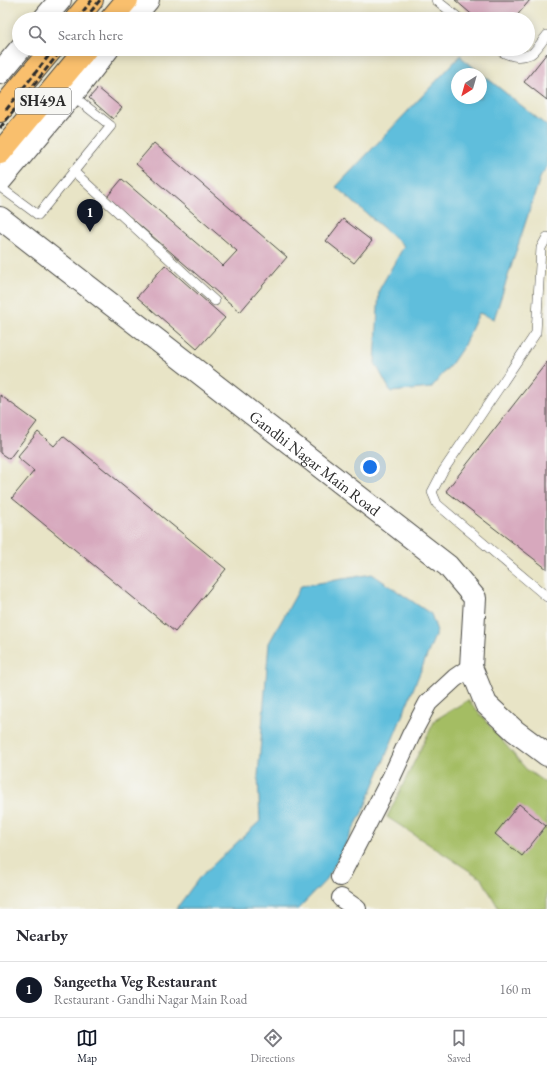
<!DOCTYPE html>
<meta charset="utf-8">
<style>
body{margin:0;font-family:"EB Garamond",serif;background:#f2f2f3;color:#2b2b33}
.compass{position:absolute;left:451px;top:68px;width:36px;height:36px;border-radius:50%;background:#fff;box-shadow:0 2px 10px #0003;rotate:217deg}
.you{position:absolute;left:370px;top:467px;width:14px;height:14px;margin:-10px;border:3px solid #fff;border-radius:50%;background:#1a73e8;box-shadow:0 0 0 6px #1a73e833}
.badge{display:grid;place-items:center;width:26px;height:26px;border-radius:50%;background:#111827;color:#fff;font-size:13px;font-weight:700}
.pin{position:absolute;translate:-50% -33px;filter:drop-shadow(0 1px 2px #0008)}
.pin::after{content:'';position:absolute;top:21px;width:14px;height:12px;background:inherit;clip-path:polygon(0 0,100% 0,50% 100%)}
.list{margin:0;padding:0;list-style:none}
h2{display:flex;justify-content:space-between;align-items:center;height:52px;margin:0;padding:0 16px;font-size:17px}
h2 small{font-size:13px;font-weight:400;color:#7c7c81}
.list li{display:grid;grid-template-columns:26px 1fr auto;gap:12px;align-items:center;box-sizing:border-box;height:56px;padding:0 16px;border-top:1px solid #e1e1e2}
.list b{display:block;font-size:15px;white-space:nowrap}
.list p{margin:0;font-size:13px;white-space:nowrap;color:#7c7c81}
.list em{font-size:13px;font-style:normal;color:#7c7c81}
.icon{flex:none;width:22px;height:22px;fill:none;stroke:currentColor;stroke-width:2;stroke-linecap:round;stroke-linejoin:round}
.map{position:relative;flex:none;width:547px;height:909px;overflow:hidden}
.search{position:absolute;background:#fff;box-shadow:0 2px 10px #0003;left:12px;right:12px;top:12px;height:44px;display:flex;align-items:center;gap:10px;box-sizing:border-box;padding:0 14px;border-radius:22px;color:#7c7c81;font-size:15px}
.sheet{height:108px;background:#fff}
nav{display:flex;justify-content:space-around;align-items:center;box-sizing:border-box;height:56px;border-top:1px solid #e1e1e2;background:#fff;font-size:11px;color:#7c7c81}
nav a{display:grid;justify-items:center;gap:2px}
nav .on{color:#111827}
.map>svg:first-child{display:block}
.green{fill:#a4bd63;stroke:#687447}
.water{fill:#5ebedc;stroke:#447484;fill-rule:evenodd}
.building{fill:#d7a8bd}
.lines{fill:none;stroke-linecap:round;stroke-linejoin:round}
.service-casing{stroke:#474742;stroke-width:10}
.minor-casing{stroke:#474742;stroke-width:20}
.tertiary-casing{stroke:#474742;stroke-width:24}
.primary-casing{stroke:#474742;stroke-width:24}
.service{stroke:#fff;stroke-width:9}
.minor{stroke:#fff;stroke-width:18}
.tertiary{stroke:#fff;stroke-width:22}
.primary{stroke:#f9bf6d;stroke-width:22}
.rail{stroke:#2b2b2b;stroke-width:3;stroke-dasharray:6 3;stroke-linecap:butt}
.labels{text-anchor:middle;stroke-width:3;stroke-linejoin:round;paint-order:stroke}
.shield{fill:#f6f6f2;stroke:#686867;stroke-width:1}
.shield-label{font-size:15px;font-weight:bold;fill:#2b2b2b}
.street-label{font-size:16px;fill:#2b2b2b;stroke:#f6f6f2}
</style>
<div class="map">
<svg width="547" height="909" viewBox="0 0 547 909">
<rect width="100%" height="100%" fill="#f6f6f2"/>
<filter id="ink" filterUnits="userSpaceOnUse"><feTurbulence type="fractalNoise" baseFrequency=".025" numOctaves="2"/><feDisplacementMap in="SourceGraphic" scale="8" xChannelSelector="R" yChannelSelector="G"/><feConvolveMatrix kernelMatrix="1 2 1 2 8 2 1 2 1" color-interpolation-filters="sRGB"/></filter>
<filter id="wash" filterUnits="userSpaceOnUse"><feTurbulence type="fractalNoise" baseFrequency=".012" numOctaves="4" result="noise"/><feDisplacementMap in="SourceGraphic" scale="16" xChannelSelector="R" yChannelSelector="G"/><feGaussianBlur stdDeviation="0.9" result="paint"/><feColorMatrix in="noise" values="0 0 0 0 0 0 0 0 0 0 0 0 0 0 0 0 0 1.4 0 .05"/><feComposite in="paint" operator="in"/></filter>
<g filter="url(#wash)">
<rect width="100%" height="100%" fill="#e8e4c6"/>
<!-- green -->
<path class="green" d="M468,700L526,769L547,784V909H499L482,879L387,817L435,720Z"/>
<!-- water -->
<path class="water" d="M461,55L462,58L547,126V167L541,175L494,319L479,313L463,347L452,363L431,388L391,392L375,363L379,290L404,246L336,187ZM457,74H481V98H457Z
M372,574L431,614L437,631L364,809L327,879L298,909H176L199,878L260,821L258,776L269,643L301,586Z"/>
<g id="blocks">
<!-- building -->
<path class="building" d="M455,0H530L514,19H477Z
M547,53V100L524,82Z
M98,88L122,108L113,119L89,98Z
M154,143L287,257L240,312L107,197L122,179L223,266L237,251L136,164Z
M343,219L372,241L354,263L326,241Z
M165,265L225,318L197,349L137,297Z
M547,362V569L446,491Z
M0,395L37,422L9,459L0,453Z
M38,432L54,446L63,436L226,569L175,632L12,498L34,471L17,457Z
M519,804L546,826L522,856L495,834Z"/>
</g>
</g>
<g filter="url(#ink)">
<use href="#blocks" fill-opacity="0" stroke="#474742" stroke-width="1"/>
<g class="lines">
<!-- service casing -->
<g class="service-casing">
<path id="service" d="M436,0L460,19
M498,49C507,56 519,59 531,54C535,52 543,40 547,35
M73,171L215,301
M0,187L38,215L111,126L72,95
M547,237L541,248L536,333L443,471L432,492L437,504L547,597"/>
</g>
<!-- minor casing -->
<g class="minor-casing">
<path id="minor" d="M340,877L392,776L411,735L428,703L455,678L471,667
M341,898L357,909"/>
</g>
<!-- tertiary casing -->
<g class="tertiary-casing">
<g id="tertiary">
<path d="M44,19L60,0"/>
<path d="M132,19L148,0"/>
<path d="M0,73L20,49"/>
<path d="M0,181L72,95L108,49"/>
<path id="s1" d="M0,218L448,566L475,598L471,667L486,704L515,731L547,755"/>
</g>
</g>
<!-- primary casing -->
<g class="primary-casing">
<path id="primary" d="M76,19L92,0
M111,19L127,0
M0,111L52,49
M0,153L86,49"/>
</g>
<!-- service -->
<use href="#service" class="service"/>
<!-- minor -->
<use href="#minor" class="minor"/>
<!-- tertiary -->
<use href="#tertiary" class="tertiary"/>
<!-- primary -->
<use href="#primary" class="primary"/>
<!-- rail -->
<path class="rail" d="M77,19L92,0
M85,19L100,0
M6,110L54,49
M0,128L62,49"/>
</g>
</g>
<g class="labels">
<!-- shield labels -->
<rect class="shield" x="15" y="88" width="56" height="26" rx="3"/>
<g class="shield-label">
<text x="43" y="106">SH49A</text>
</g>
<!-- street labels -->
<g class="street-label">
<text dy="6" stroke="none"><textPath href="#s1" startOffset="399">Gandhi Nagar Main Road</textPath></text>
</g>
</g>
</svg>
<svg class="compass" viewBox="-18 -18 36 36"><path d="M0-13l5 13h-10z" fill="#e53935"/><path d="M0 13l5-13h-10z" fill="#7c7c81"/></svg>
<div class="you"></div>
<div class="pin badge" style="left:90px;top:232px">1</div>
<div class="search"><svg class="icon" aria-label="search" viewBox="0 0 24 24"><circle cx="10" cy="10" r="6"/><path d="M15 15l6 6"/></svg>Search here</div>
</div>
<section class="sheet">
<h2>Nearby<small></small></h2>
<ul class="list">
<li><span class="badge">1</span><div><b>Sangeetha Veg Restaurant</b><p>Restaurant · Gandhi Nagar Main Road</p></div><em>160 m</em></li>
</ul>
</section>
<nav>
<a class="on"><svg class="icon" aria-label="map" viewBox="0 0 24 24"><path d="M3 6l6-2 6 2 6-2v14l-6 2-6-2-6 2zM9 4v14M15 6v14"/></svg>Map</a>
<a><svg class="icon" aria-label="directions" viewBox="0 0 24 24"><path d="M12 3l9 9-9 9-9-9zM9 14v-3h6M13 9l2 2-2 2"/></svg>Directions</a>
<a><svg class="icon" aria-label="saved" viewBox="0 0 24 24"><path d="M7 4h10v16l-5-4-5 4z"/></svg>Saved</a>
</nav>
